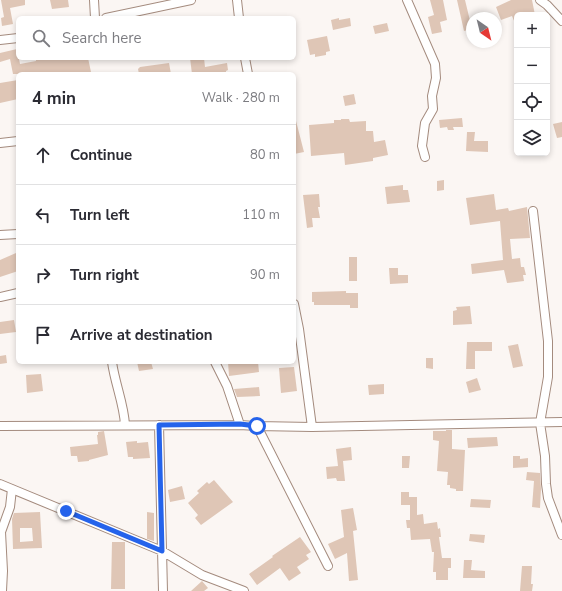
<!DOCTYPE html>
<meta charset="utf-8">
<style>
body{margin:0;font-family:"Nunito Sans",sans-serif;background:#f7f7f7;color:#2b2b33}
.controls{position:absolute;right:12px;top:12px;display:grid;overflow:hidden;border-radius:6px;box-shadow:0 2px 6px #0003}
.controls button{width:36px;height:36px;display:grid;place-items:center;padding:0;border:0;border-bottom:1px solid #e1e1e2;background:#fff;color:#2b2b33;font:20px sans-serif}
.compass{position:absolute;left:466px;top:12px;width:36px;height:36px;border-radius:50%;background:#fff;box-shadow:0 2px 6px #0003;rotate:145deg}
.stop{position:absolute;width:12px;height:12px;margin:-9px;border:3px solid #2563eb;border-radius:50%;background:#fff}
.stop.end{background:#2563eb;border-color:#fff;box-shadow:0 1px 4px #0008}
.list{margin:0;padding:0;list-style:none}
h2{display:flex;justify-content:space-between;align-items:center;height:52px;margin:0;padding:0 16px;font-size:17px}
h2 small{font-size:13px;font-weight:400;color:#7c7c81}
.list li{display:grid;grid-template-columns:26px 1fr auto;gap:12px;align-items:center;box-sizing:border-box;height:60px;padding:0 16px;border-top:1px solid #e1e1e2}
.list b{display:block;font-size:15px;white-space:nowrap}
.list em{font-size:13px;font-style:normal;color:#7c7c81}
.icon{flex:none;width:22px;height:22px;fill:none;stroke:currentColor;stroke-width:2;stroke-linecap:round;stroke-linejoin:round}
.map{position:relative;flex:none;width:562px;height:591px;overflow:hidden}
.search{position:absolute;background:#fff;box-shadow:0 2px 6px #0003;left:16px;top:16px;width:280px;height:44px;display:flex;align-items:center;gap:10px;box-sizing:border-box;padding:0 14px;border-radius:6px;color:#7c7c81;font-size:15px}
.panel{position:absolute;background:#fff;box-shadow:0 2px 6px #0003;left:16px;top:72px;width:280px;height:292px;border-radius:6px}
.map>svg:first-child{display:block}
.building{fill:#dfc6b6;fill-rule:evenodd}
.lines{fill:none;stroke-linecap:round;stroke-linejoin:round}
.street-casing{stroke:#a48b7e;stroke-width:10}
.street{stroke:#fff;stroke-width:8}
.route{stroke:#2563eb;stroke-width:5}
</style>
<div class="map">
<svg width="562" height="591" viewBox="0 0 562 591">
<rect width="100%" height="100%" fill="#fbf6f3"/>
<!-- building -->
<path class="building" d="M1,0H25V5L10,8L13,24L2,26L1,18L4,17Z
M50,0H68L69,7L52,9Z
M430,0H443L447,20L440,22L442,32L432,34L428,17L434,15Z
M457,0H465L472,29L464,31Z
M511,0H532L535,15H517V28L512,16L501,20L496,7Z
M339,18V20L350,18L351,26L333,30L331,20Z
M387,23L389,31L375,34L373,26Z
M327,36L330,51L326,52V55L315,57V54L310,55L307,40Z
M17,49L20,64L36,61V58H44V59L51,58H88L91,72L81,74H13L10,59L0,62V53Z
M190,58H204L205,67L227,63L228,70L226,71V74H192Z
M169,63L171,74H139L138,69L140,67Z
M18,80V99L0,103V83Z
M354,94L356,104L345,106L343,96Z
M462,118L463,127H453L454,130H448L447,127L440,128L439,120Z
M341,119H349L350,122L366,121V131H373L374,142L385,140L388,155L373,158V161L345,165L344,153L311,156L309,125L334,123V120H341Z
M294,121H296L304,152L294,154Z
M562,122V137L557,138L553,124Z
M467,132H475L474,141H488V152L466,151Z
M444,180V190L437,191V181Z
M403,185V190H408L410,202L387,204L385,187Z
M319,194L320,207H318L320,218H312L313,227L307,228L303,195Z
M494,194L496,210L508,208L509,211L527,207L530,238L510,239L512,259L520,258L521,267H524L526,275H523L524,281L507,283L504,270L472,274L471,264L503,260L500,221L470,225L466,198Z
M16,253L18,258V271L0,277V260Z
M349,257H357V281H349Z
M389,268H398V275H408V283L390,284Z
M346,291V293H358V308H350V305H314V302H312V292Z
M470,306L472,324L453,325V311L457,310L456,307Z
M14,320L16,332L0,334V322Z
M467,342H492V351H475V369H466Z
M518,344L523,366L513,368L508,346Z
M6,355L7,363L0,364V356Z
M426,358H433V369L426,368Z
M137,362H151L153,369L139,371Z
M228,362H258L259,372L229,376Z
M294,367L297,391L281,393L279,368Z
M41,374L43,391L27,393L26,375Z
M477,378L481,390L469,393L466,382Z
M384,384V394L369,395L368,385Z
M259,387L260,396L237,397L234,389Z
M446,430H452V449L465,450L463,491H456V489L450,488V485H447L448,472L437,471L439,441L433,440V431H446Z
M104,431L108,455L89,460V461L78,462L77,456H71L70,447L98,444L97,435H98V432Z
M497,437L498,446L468,448L467,438Z
M137,441V443L148,442L150,458L133,459V457H128L126,442Z
M351,447L352,460L343,461L345,481H337L336,478L327,479L326,467L338,466L336,449Z
M402,456H410L409,468H402Z
M513,456H520V459L528,458V467L513,468Z
M527,472L540,473L541,489L540,508L532,507L534,481L526,480Z
M214,480L233,502L201,525L195,518L198,515L188,503L199,493L197,491L207,482L209,484Z
M182,486L185,499L170,502L168,490Z
M401,492H409V497H417V515L423,514L424,524L437,522L438,529L440,528L441,537H439L442,558H451V568H448V580H436V572H433L434,552H432L430,539L411,540L410,528H407L406,520H410V505H401Z
M471,499L491,500L490,508L470,507Z
M353,508L357,530L353,531L358,580L349,581L347,553L335,559L328,544L344,537L341,510Z
M40,512L42,548L13,549L12,519L14,513ZM20,528H32L33,541L20,542Z
M147,512L154,513V541L147,539Z
M470,534L485,535L484,543L469,541Z
M300,537L311,552L306,555L309,559L297,567L301,573L289,581L280,568L257,585L249,574L273,557L272,556Z
M112,542H125V589H111Z
M464,560H472L471,570L485,571V578H463Z
M522,566H532L531,584H533L532,591H520Z
M202,581L208,588L204,591H191Z"/>
<g class="lines">
<!-- street casing -->
<g class="street-casing">
<path id="street" d="M94,0L95,18
M237,0L239,18
M407,0L435,64L436,78L432,96L433,109L425,123L422,146L425,157
M540,0L547,5L562,21
M106,18L191,0
M0,40L18,38
M245,58L248,74
M0,143L18,141
M533,211L548,341V377L540,423L545,456L546,484L548,498L562,535
M0,235L18,234
M0,297L18,293
M294,304L299,329L312,427
M112,362C115,384 124,404 125,425
M215,362L227,386L240,425
M159,425L163,591
M0,426L240,425L257,426L312,427L562,422
M257,426L328,566
M0,484L162,551L202,575L244,591
M2,591L3,571L1,532L10,507L12,489"/>
</g>
<!-- street -->
<use href="#street" class="street"/>
</g>
<g class="lines">
<!-- route -->
<path class="route" d="M66,511L162,551L159,425L240,424L257,426"/>
</g>
</svg>
<div class="controls">
<button>+</button>
<button>−</button>
<button><svg class="icon" aria-label="locate" viewBox="0 0 24 24"><circle cx="12" cy="12" r="6"/><path d="M12 2v4M12 18v4M2 12h4M18 12h4"/></svg></button>
<button><svg class="icon" aria-label="layers" viewBox="0 0 24 24"><path d="M12 4l9 5-9 5-9-5zM3 14l9 5 9-5"/></svg></button>
</div>
<svg class="compass" viewBox="-18 -18 36 36"><path d="M0-13l5 13h-10z" fill="#e53935"/><path d="M0 13l5-13h-10z" fill="#7c7c81"/></svg>
<div class="stop" style="left:257px;top:426px"></div>
<div class="stop end" style="left:66px;top:511px"></div>
<div class="search"><svg class="icon" aria-label="search" viewBox="0 0 24 24"><circle cx="10" cy="10" r="6"/><path d="M15 15l6 6"/></svg>Search here</div>
<section class="panel">
<h2>4 min<small>Walk · 280 m</small></h2>
<ul class="list">
<li><svg class="icon" aria-label="ahead" viewBox="0 0 24 24"><path d="M12 20V5M6 11l6-6 6 6"/></svg><div><b>Continue</b></div><em>80 m</em></li>
<li><svg class="icon" aria-label="left" viewBox="0 0 24 24"><path d="M17 20v-9H6M10 6l-5 5 5 5"/></svg><div><b>Turn left</b></div><em>110 m</em></li>
<li><svg class="icon" aria-label="right" viewBox="0 0 24 24"><path d="M7 20v-9h11M14 6l5 5-5 5"/></svg><div><b>Turn right</b></div><em>90 m</em></li>
<li><svg class="icon" aria-label="arrive" viewBox="0 0 24 24"><path d="M6 21V4h12l-3 4 3 4H6"/></svg><div><b>Arrive at destination</b></div></li>
</ul>
</section>
</div>
